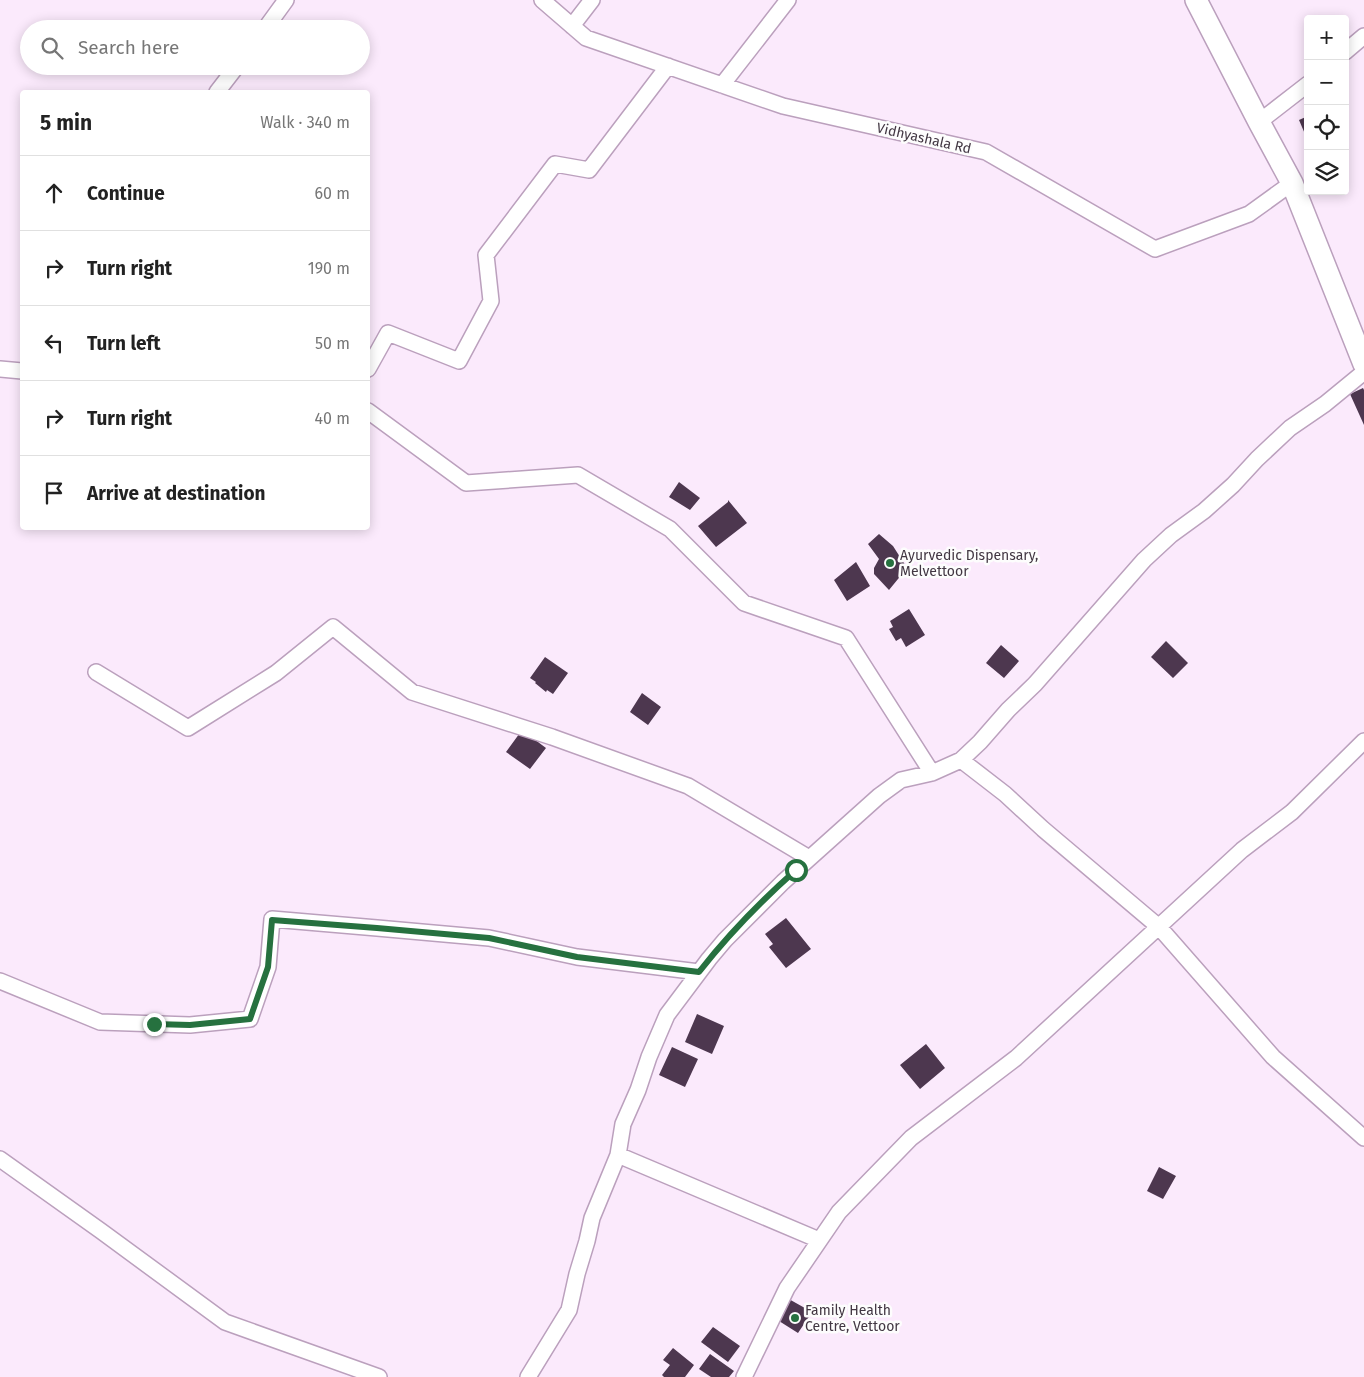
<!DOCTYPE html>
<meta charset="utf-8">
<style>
body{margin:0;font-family:"Fira Sans",sans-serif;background:#f2f2f2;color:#222}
.controls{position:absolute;right:15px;top:15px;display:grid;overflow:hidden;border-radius:5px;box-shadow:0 2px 12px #0003}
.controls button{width:45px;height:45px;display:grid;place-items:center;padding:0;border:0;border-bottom:1px solid #e0e0e0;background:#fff;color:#222;font:25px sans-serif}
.stop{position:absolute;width:15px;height:15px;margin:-11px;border:4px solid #26713f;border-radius:50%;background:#fff}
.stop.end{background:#26713f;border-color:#fff;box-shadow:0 1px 5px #0008}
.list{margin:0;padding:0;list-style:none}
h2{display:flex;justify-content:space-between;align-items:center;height:65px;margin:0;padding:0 20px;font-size:21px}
h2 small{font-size:16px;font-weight:400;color:#767676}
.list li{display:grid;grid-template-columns:32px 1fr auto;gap:15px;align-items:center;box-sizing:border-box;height:75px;padding:0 20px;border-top:1px solid #e0e0e0}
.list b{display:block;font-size:19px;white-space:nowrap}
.list em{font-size:16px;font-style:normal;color:#767676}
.icon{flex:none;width:28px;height:28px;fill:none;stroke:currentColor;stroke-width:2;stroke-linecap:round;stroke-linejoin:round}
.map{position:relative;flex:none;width:1364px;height:1377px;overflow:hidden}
.search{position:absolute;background:#fff;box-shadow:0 2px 12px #0003;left:20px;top:20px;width:350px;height:55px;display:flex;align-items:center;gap:12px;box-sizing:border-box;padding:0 18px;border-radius:28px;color:#767676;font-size:19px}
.panel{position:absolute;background:#fff;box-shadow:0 2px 12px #0003;left:20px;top:90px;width:350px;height:440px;border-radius:5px}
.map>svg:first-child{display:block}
.building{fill:#4d374f}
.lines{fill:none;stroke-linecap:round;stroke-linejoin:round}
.minor-casing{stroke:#bba0bd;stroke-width:18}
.secondary-casing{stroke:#bba0bd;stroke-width:24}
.minor{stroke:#fff;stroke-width:15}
.secondary{stroke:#fff;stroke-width:21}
.route{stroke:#26713f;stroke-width:6}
.poi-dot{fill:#26713f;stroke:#fdfdfd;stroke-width:2}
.labels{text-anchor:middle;stroke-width:5;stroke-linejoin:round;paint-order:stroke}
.street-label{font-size:14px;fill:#423743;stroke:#fdfdfd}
.poi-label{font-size:14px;fill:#423743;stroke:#fdfdfd;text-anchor:start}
</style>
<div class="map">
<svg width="1364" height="1377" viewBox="0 0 1364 1377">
<rect width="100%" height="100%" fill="#fbeafc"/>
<!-- building -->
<path class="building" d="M1308,116V141L1299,120Z
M1363,388L1364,390V425L1350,394Z
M679,482L700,498L690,510L669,497Z
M728,500L747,523L716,547L698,526L728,502Z
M879,534L893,546L907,568L889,590L874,574V568L879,559L868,544Z
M856,562L870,586L847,601L834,580Z
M909,609L925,635L906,647L901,638L896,641L889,629L893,627L890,621Z
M1166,641L1188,663L1173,678L1151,657Z
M1001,645L1019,661L1004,678L986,663Z
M545,657L568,673L553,694L547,690L546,692L535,683L536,682L530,678Z
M642,693L661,707L648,725L630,712Z
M522,730L546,748L530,769L506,752Z
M786,918L811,949L786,968L769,947L773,944L765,934Z
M697,1014L724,1026L712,1054L685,1042Z
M926,1044L945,1068L920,1089L900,1065Z
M672,1047L698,1059L685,1087L659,1075Z
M1159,1167L1176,1176L1163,1199L1147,1191Z
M787,1298L812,1312L798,1333L779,1321L783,1314L778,1311Z
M713,1327L740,1346L728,1362L701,1342Z
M673,1348L694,1365L685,1377H664L662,1375L670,1365L663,1360Z
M710,1354L734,1371L729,1377H711L699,1369Z"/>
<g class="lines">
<!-- minor casing -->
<g class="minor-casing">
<path id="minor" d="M542,0L586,38L783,106L986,152L1155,249L1249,214L1292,183
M572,26L592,0
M265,29L286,0
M1345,52L1364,36
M722,85L788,0
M217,92L237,66
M1259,122L1308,84
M0,369L22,371
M368,369L388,333L459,361L491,301L486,255L555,164L589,170L668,66
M368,411L466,483L578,475L670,529L744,603L846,638L932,773
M96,672L188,728L276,673L333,627L412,692L552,737L688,786L809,858
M961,760L1005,794L1043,829L1159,927L1273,1057L1364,1138
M0,981L100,1022L190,1025L250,1019L268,967L272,919L377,928L489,938L577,957L699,972
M618,1155L819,1240
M0,1159L101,1231L225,1322L379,1377
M528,1377L569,1310L577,1274L587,1241L592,1218L618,1155L623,1124L638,1090L649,1057L667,1015L709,959L725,940L783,882L879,796L901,780L932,773L961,760L980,742L1008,710L1035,684L1144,560L1171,535L1204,511L1233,485L1257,459L1290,428L1325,404L1364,372
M744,1377L787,1288L839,1212L911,1138L1016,1058L1242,850L1292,812L1364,741"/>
</g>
<!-- secondary casing -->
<g class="secondary-casing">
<path id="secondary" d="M1196,0L1259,122L1292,183L1364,364"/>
</g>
<!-- minor -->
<use href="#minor" class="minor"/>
<!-- secondary -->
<use href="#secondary" class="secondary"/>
</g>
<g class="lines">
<!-- route -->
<path class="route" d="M154,1024L190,1025L250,1019L268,967L272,920L377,928L489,938L577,957L699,972C728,935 761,901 796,870"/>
</g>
<!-- markers -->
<g class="poi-dot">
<circle cx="890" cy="563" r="5"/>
<circle cx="795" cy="1318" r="5"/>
</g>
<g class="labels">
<!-- street labels -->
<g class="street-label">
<text transform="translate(924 138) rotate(13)" y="5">Vidhyashala Rd</text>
</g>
<!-- poi labels -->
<g class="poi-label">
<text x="900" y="560">Ayurvedic Dispensary,<tspan x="900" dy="16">Melvettoor</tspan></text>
<text x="805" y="1315">Family Health<tspan x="805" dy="16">Centre, Vettoor</tspan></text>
</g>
</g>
</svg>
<div class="controls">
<button>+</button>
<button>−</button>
<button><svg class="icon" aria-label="locate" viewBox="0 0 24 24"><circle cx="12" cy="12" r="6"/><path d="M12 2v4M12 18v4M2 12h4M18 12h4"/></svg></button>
<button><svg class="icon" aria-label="layers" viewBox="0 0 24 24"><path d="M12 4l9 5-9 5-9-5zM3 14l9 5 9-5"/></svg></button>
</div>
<div class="stop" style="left:796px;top:870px"></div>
<div class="stop end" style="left:154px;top:1024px"></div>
<div class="search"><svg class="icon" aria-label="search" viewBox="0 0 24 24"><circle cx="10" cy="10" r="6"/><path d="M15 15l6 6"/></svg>Search here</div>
<section class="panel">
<h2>5 min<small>Walk · 340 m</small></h2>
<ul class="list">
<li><svg class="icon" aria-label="ahead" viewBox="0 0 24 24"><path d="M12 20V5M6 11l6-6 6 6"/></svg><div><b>Continue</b></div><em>60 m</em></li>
<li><svg class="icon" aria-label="right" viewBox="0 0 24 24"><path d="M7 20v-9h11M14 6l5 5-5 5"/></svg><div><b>Turn right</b></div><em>190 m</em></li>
<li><svg class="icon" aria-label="left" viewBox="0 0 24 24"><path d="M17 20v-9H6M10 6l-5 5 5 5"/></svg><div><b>Turn left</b></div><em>50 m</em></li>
<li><svg class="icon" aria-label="right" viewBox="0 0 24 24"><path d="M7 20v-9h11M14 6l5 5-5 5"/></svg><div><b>Turn right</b></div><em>40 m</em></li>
<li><svg class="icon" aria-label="arrive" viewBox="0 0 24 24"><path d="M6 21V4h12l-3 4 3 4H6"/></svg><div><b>Arrive at destination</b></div></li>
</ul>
</section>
</div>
